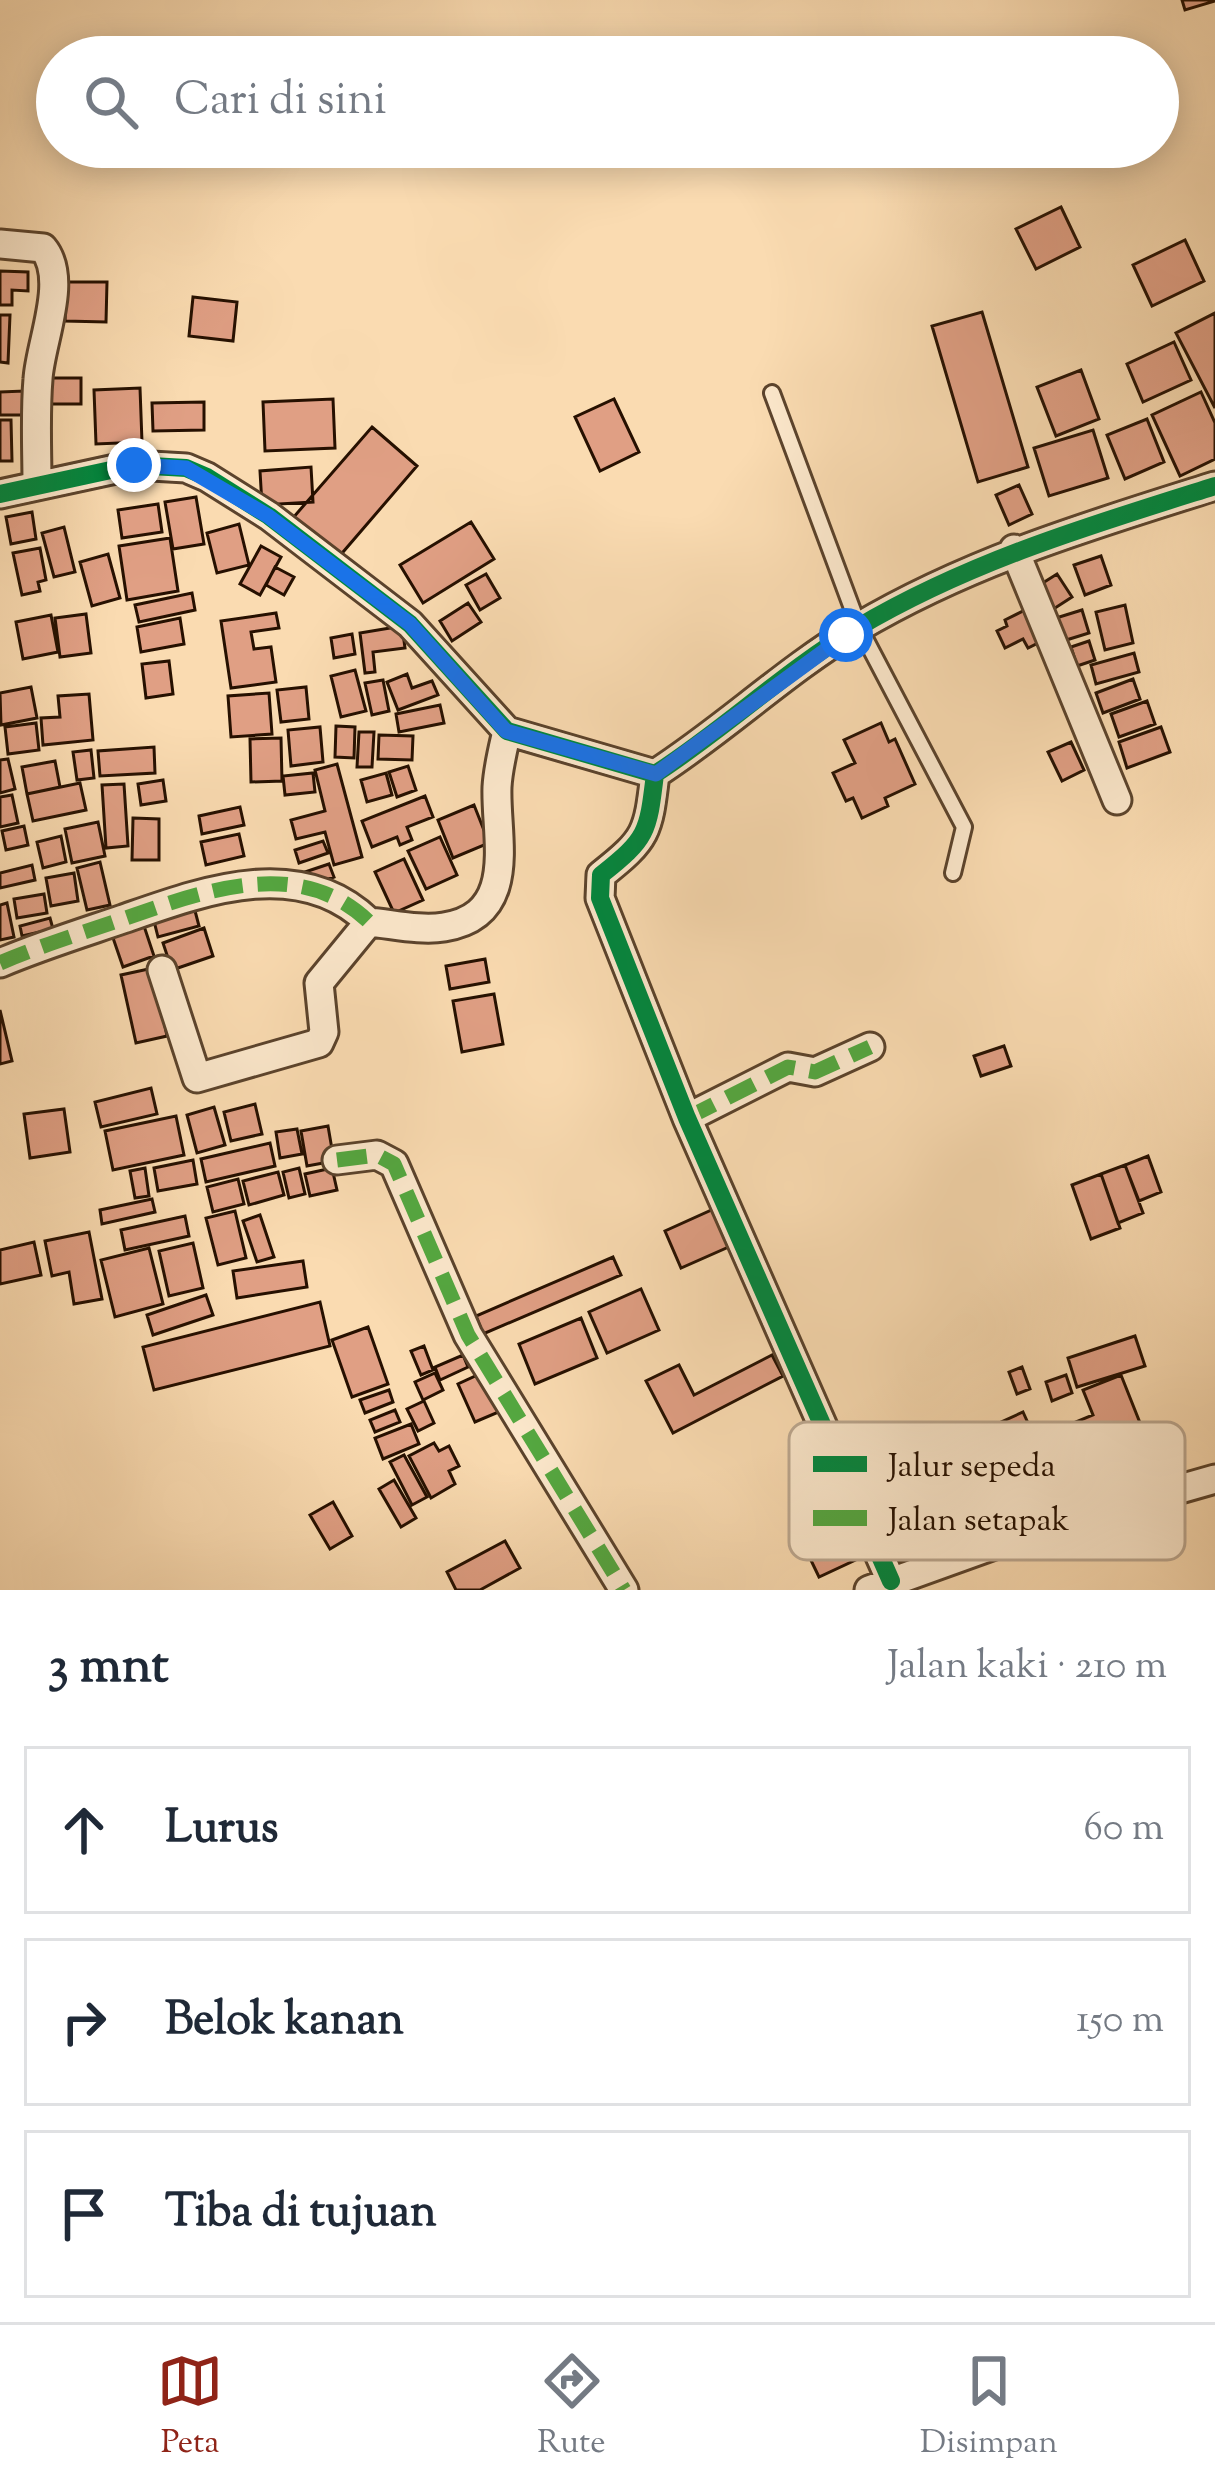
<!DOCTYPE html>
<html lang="id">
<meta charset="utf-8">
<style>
body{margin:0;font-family:"Sorts Mill Goudy",serif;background:#f2f2f3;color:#1f2937}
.stop{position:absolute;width:36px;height:36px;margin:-27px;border:9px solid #1a73e8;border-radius:50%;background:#fff}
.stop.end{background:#1a73e8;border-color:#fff;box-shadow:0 3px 12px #0008}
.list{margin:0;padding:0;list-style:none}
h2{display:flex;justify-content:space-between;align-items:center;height:156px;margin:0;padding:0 48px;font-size:51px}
h2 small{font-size:39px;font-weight:400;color:#747a83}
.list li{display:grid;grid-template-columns:78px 1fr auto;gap:36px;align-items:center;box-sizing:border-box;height:168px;margin:0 24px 24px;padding:0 24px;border:3px solid #e0e1e3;border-radius:0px}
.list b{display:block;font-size:45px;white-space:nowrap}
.list em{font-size:39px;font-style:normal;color:#747a83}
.icon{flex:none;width:66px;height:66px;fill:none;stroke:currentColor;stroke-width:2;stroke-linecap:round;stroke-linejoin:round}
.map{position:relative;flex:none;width:1215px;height:1590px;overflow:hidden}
.search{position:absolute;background:#fff;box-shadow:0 6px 30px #0003;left:36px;right:36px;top:36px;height:132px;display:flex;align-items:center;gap:30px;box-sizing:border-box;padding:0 42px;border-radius:66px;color:#747a83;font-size:45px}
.sheet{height:732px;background:#fff}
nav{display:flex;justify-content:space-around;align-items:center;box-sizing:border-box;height:168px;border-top:3px solid #e0e1e3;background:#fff;font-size:33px;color:#747a83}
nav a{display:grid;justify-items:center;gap:6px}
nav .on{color:#8f2418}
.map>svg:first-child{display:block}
.building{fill:#e09f84;stroke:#261000;stroke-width:3}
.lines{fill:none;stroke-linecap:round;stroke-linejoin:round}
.lane-casing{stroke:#5b432c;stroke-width:20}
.street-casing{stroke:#5b432c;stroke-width:33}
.lane{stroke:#fce8cc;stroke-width:14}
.street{stroke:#fce8cc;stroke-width:27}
.quiet{stroke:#53a840;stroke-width:15;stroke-dasharray:30 15;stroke-linecap:butt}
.cycleway-casing{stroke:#fce8cc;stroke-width:26}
.cycleway{stroke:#00873e;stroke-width:18}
.route{stroke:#1a73e8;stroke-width:15}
.key{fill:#fce8cc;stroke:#bca78f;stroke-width:3}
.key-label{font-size:33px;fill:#261000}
</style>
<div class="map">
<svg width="1215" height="1590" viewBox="0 0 1215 1590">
<rect width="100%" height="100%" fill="#fadbb1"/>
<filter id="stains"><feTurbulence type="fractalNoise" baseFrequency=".00167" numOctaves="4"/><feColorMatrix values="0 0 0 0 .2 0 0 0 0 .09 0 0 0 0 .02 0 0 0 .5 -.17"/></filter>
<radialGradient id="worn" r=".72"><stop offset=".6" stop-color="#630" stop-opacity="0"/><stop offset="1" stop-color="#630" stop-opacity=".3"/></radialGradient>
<!-- building -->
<path class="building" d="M1182,0H1215V1L1185,10Z
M1061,207L1080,247L1036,269L1016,229Z
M1185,240L1204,281L1152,306L1133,265Z
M0,271L28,272V291L12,290V305H0Z
M66,282H107L106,322L65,321Z
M193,297L237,302L233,341L189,336Z
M982,312L1028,467L978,482L932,326Z
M1215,313V408L1176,333Z
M0,315H10L8,363L0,362Z
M1174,342L1191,380L1143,402L1127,364Z
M1081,370L1099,419L1056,436L1037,387Z
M46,378H81V404H46Z
M140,388L142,442L96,444L94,390Z
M24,391L25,415H0V392Z
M1201,392L1215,423V459L1180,476L1152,415Z
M333,399L335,448L265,451L263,402Z
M614,399L639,452L600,471L575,417Z
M204,402V430L153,431L152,403Z
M1147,419L1164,462L1125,479L1107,435Z
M0,420H11L12,461H0Z
M372,427L417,466L337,559L292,519Z
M1093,430L1108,478L1049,496L1034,448Z
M311,467L313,502L262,505L260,471Z
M1019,485L1032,514L1009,525L996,495Z
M196,497L204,544L173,549L165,502Z
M158,504L162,532L122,538L118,510Z
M32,512L36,539L11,544L6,517Z
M471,522L494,559L423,603L400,565Z
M239,524L249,565L217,573L207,533Z
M64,527L75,572L54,577L42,533Z
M170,538L178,591L127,600L119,546Z
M261,546L281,557L260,595L240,584Z
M40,548L46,580L38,582L40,591L22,595L13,553Z
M108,554L120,598L92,606L80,562Z
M1101,556L1111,585L1085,595L1074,565Z
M275,567L294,577L284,595L266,585Z
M486,574L500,598L480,610L466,585Z
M1057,574L1072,597L1052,610L1038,586Z
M192,593L195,610L139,622L135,605Z
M468,603L481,622L452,641L440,621Z
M1125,605L1133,643L1105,650L1096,612Z
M1027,609L1042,641L1028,648L1023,639L1005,648L997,631L1007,626L1005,620Z
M1082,610L1089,633L1063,641L1056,618Z
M276,613L279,628L251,632L254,649L271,647L276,682L231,688L221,621Z
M86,614L91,653L60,657L55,618Z
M51,615L58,652L23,659L16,622Z
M180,618L184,644L141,652L137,627Z
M402,626L405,648L373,652L375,672L365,673L360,633Z
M352,634L355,654L334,658L331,638Z
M1089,641L1095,660L1077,666L1071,647Z
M1134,653L1139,672L1096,684L1091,665Z
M169,661L173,694L146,698L142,664Z
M355,670L366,711L341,717L331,676Z
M407,674L412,688L432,681L438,695L398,710L387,682Z
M1133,679L1140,699L1103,713L1096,693Z
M383,680L389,711L372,715L365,683Z
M31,687L37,718L1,725L0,693Z
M306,687L309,719L281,722L277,690Z
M269,693L272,734L231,737L228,696Z
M89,694L93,740L43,745L41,718L60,717L58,696Z
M1147,701L1155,724L1119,737L1111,714Z
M440,705L444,723L399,732L396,714Z
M36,723L39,750L8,754L5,727Z
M881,723L889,742L895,739L915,784L885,798L888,806L862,818L853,798L846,801L833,773L855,763L844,740Z
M336,726L355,727L354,758L335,757Z
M320,727L323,762L291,766L288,730Z
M1161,727L1170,752L1127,768L1119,742Z
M359,732H374L372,767H357Z
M379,735L413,736L412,760L378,759Z
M281,738L282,781L251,782L250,739Z
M1071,742L1084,770L1062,781L1048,752Z
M154,747L155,773L100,776L98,751Z
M91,750L94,778L77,780L73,752Z
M8,759L15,789L0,793V760Z
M55,761L60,787L27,794L22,767Z
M337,764L362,857L334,865L325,832L296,839L291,820L325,811L315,770Z
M408,766L416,790L397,797L389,772Z
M313,773L315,792L285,795L283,776Z
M386,773L392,795L367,802L361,780Z
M163,780L166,801L141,805L138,784Z
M80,783L86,810L33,821L27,794Z
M124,784L128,846L106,848L102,785Z
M12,795L18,823L0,827V797Z
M425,796L433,817L407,827L412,840L400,845L397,837L372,847L362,821Z
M474,805L489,843L453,858L438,820Z
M240,807L244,825L202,834L199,816Z
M133,818L159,819V860H132Z
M98,822L105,856L72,863L65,829Z
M24,826L28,845L6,850L2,831Z
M239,834L244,856L206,865L201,842Z
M61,836L66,862L43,868L37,842Z
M440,837L457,875L426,889L408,851Z
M323,841L328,853L299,863L295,850Z
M404,859L423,900L394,913L375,872Z
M100,862L110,905L87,910L77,868Z
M329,864L334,877L307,887L302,873Z
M32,865L35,880L0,888V873Z
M74,873L78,901L51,906L46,878Z
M44,894L47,913L17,918L14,899Z
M7,903L14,937L0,940V905Z
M194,907L199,926L158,937L153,917Z
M50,918L53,929L22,936L20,926Z
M143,923L154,956L123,967L112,935Z
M204,928L213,956L172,970L163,943Z
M485,959L489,982L450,989L446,966Z
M153,968L167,1036L136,1043L121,975Z
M494,994L503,1044L462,1052L453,1001Z
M0,1010L12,1061L0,1064Z
M1004,1046L1011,1066L981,1076L974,1056Z
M151,1088L157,1114L101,1127L95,1102Z
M255,1104L262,1134L231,1141L224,1112Z
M214,1107L225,1145L197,1153L187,1115Z
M64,1109L70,1152L30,1158L24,1114Z
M176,1116L184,1155L113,1170L105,1131Z
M328,1126L334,1161L307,1166L301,1131Z
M297,1129L302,1154L280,1158L276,1132Z
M270,1143L275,1166L206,1182L201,1159Z
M1148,1156L1161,1192L1139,1201L1125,1165Z
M193,1160L197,1184L158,1191L154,1168Z
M1125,1165L1143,1213L1118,1223L1101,1174Z
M145,1168L149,1196L135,1198L130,1171Z
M299,1168L305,1194L289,1198L283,1172Z
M332,1168L337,1190L310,1196L305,1174Z
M278,1172L284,1195L249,1205L243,1181Z
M1101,1174L1120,1228L1091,1239L1072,1185Z
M238,1179L244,1204L213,1212L207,1187Z
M152,1199L155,1212L102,1224L100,1210Z
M716,1208L733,1245L681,1268L665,1231Z
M235,1211L246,1258L218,1265L206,1218Z
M260,1215L274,1257L257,1262L243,1221Z
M185,1216L189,1236L125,1250L121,1230Z
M89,1232L102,1299L74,1304L69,1272L52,1276L45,1241Z
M34,1242L41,1275L0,1284V1250Z
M193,1243L203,1288L169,1296L159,1251Z
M149,1248L163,1304L115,1317L101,1260Z
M613,1257L621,1275L483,1334L476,1316Z
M303,1261L307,1287L237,1298L233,1271Z
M641,1289L659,1330L607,1353L589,1312Z
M206,1295L213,1315L153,1335L147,1315Z
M320,1302L330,1346L154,1390L143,1347Z
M581,1318L597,1358L535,1384L519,1344Z
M368,1327L388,1384L352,1397L332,1340Z
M1135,1336L1145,1366L1077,1387L1068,1358Z
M424,1346L433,1370L421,1375L411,1351Z
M463,1355L468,1367L440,1380L435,1367Z
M772,1355L783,1376L673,1433L646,1381L679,1365L694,1395Z
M1022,1367L1030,1389L1017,1394L1009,1372Z
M484,1372L501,1411L475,1422L458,1384Z
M435,1373L443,1390L423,1400L415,1382Z
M1066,1375L1072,1393L1052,1401L1046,1382Z
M1121,1375L1146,1438L1118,1449L1124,1463L1097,1474L1091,1461L1076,1467L1061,1428L1093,1415L1083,1390Z
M389,1390L393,1402L365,1413L360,1400Z
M424,1401L434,1423L418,1431L407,1409Z
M395,1410L400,1422L375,1432L370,1420Z
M1023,1412L1053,1478L997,1504L968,1437Z
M411,1424L419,1444L383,1459L375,1438Z
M434,1443L439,1451L449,1446L459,1466L449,1471L455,1484L431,1498L409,1456Z
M404,1455L427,1497L412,1505L390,1462Z
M394,1480L416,1518L401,1527L379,1489Z
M333,1502L352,1536L330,1549L310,1515Z
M840,1504L864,1556L819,1577L794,1525Z
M505,1541L520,1568L480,1590H456L447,1572Z"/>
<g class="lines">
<!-- lane casing -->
<g class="lane-casing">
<path id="lane" d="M772,393L859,627L964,827L953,873"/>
</g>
<!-- street casing -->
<g class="street-casing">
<path id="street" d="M0,244L43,248C69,279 40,343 38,379C35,414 37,450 37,485
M0,494L134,465L186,468L207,477L269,516L410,624L507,731L655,774C725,729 786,670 857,628C970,561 1091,525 1215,486
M1014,549L1117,800
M655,774C648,832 648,838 601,875L600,898L687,1118L891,1581
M0,963C40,946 82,933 123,919C201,892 299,854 369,922
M162,970L197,1078L319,1043L324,1032L319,983L369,922C392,924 421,931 444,927C520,915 495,837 497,787C498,768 503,749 507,731
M687,1118L788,1067L815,1072L870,1047
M337,1160L377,1155L394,1164L468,1335L624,1590
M869,1590L1036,1530L1215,1479"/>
</g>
<!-- lane -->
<use href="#lane" class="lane"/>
<!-- street -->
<use href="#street" class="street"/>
<!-- quiet -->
<path class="quiet" d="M0,963C40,946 82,933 123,919C201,892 299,854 369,922
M687,1118L788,1067L815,1072L870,1047
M337,1160L377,1155L394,1164L468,1335L624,1590"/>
<!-- cycleway casing -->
<g class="cycleway-casing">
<path id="cycleway" d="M0,494L134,465L186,468L207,477L269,516L410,624L507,731L655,774C725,729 786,670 857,628C970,561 1091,525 1215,486
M655,774C648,832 648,838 601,875L600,898L687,1118L891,1581"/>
</g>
<!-- cycleway -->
<use href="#cycleway" class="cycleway"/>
</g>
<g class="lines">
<!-- route -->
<path class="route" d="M134,465L186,468L268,516L410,624L506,731L656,774L846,635"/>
</g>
<!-- legend -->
<rect x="789" y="1422" width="396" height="138" rx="18" class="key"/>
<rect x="813" y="1456" width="54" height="16" fill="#00873e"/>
<rect x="813" y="1510" width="54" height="16" fill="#53a840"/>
<g class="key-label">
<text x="888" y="1476">Jalur sepeda</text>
<text x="888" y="1530">Jalan setapak</text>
</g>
<rect width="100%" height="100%" filter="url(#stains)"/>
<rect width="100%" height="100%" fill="url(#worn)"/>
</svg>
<div class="stop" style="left:846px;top:635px"></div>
<div class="stop end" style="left:134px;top:465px"></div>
<div class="search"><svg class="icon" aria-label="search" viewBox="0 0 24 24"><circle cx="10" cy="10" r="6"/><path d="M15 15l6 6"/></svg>Cari di sini</div>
</div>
<section class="sheet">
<h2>3 mnt<small>Jalan kaki · 210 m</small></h2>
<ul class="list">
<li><svg class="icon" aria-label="ahead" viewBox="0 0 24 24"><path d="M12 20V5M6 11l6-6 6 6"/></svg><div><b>Lurus</b></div><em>60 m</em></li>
<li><svg class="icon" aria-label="right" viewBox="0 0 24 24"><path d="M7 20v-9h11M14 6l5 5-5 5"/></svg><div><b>Belok kanan</b></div><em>150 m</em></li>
<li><svg class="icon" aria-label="arrive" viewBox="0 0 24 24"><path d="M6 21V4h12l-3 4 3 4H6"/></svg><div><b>Tiba di tujuan</b></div></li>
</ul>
</section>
<nav>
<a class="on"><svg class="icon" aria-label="map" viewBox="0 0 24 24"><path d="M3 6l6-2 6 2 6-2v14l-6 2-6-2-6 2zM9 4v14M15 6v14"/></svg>Peta</a>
<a><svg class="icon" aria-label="directions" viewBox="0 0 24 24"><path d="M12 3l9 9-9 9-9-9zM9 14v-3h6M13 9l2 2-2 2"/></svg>Rute</a>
<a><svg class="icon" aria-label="saved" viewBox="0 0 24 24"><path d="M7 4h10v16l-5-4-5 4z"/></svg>Disimpan</a>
</nav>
